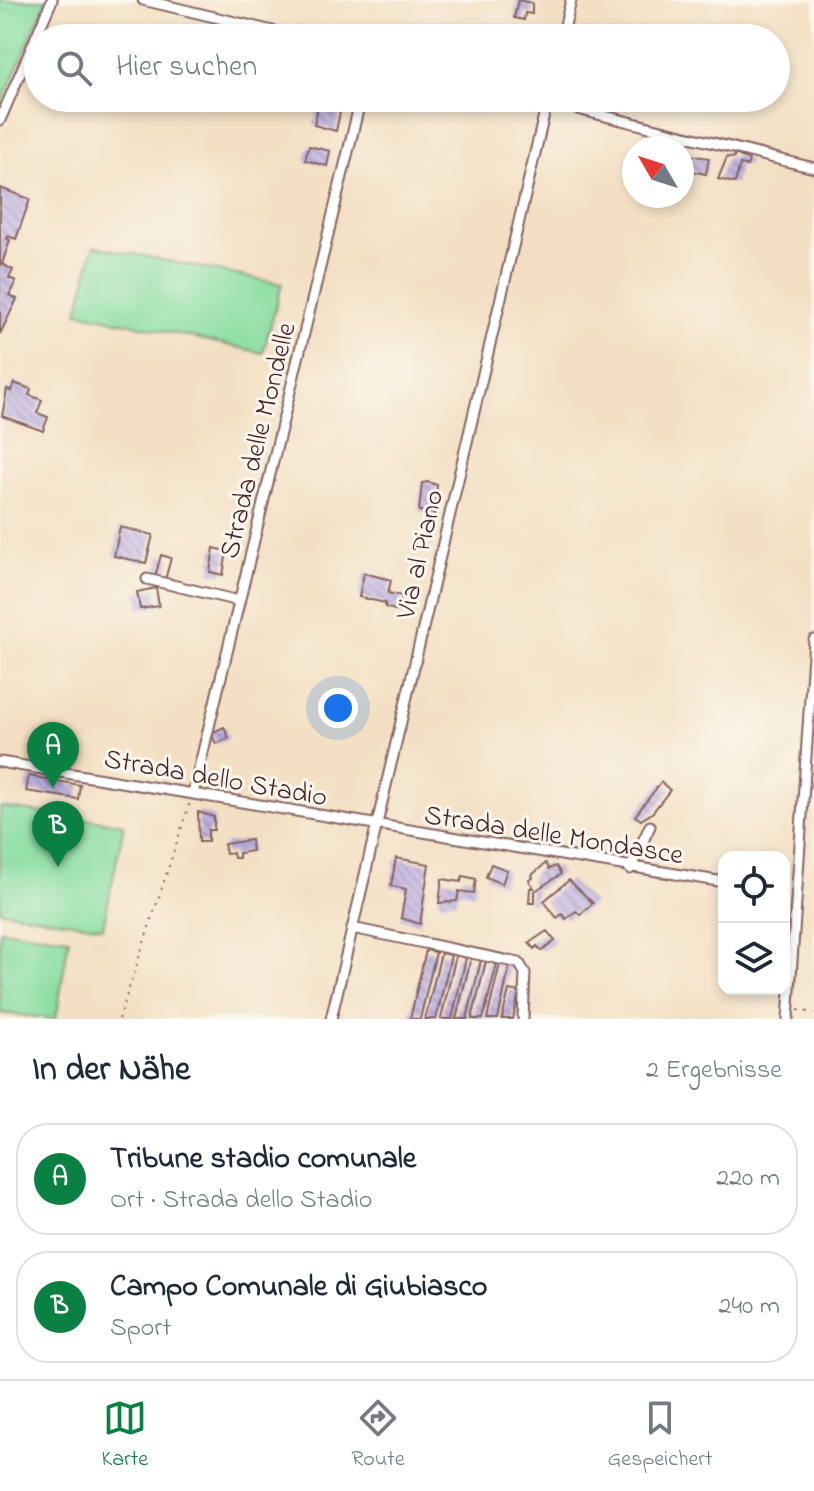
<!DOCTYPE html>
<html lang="de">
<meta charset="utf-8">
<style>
body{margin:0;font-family:"Indie Flower",sans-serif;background:#f2f2f3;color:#1f2937}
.controls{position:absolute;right:24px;bottom:24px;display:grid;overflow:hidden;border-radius:16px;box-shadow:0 4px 12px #0003}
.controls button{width:72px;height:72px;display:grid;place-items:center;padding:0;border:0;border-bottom:2px solid #e0e1e3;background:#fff;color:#1f2937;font:40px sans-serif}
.compass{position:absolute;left:622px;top:136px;width:72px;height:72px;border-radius:50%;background:#fff;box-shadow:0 4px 12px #0003;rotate:309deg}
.you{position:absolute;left:338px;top:708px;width:28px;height:28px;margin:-20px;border:6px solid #fff;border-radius:50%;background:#1a73e8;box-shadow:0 0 0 12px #1a73e833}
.badge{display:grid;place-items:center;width:52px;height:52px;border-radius:50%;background:#0b8043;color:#fff;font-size:26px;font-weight:700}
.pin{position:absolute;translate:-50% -66px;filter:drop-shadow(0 2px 4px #0008)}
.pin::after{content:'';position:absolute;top:42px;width:28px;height:24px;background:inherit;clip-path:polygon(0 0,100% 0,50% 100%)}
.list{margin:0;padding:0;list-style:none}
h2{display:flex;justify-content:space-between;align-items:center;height:104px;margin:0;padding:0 32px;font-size:34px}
h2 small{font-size:26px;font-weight:400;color:#747a83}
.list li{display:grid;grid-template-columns:52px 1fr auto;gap:24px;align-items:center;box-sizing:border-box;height:112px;margin:0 16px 16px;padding:0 16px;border:2px solid #e0e1e3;border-radius:32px}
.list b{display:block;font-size:30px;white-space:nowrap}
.list p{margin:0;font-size:26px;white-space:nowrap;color:#747a83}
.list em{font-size:26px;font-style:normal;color:#747a83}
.icon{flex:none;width:44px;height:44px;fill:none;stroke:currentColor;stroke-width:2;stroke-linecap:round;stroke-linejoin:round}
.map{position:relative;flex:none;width:814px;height:1019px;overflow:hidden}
.search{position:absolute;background:#fff;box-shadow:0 4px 12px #0003;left:24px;right:24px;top:24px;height:88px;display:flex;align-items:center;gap:20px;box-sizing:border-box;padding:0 28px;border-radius:44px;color:#747a83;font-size:30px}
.sheet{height:360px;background:#fff}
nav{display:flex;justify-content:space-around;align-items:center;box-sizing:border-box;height:112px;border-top:2px solid #e0e1e3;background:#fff;font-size:22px;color:#747a83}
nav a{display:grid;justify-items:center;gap:4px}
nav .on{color:#0b8043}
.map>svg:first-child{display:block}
.grass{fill:url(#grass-tufts);stroke:#687e66;stroke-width:2}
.pitch{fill:#87dda0;stroke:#687e66;stroke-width:2}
.building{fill:url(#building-back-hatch)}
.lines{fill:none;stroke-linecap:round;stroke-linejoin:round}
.minor-casing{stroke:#856260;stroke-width:13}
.path{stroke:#856260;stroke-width:2;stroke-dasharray:2 6;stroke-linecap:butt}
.minor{stroke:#fff;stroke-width:9}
.labels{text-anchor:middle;stroke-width:6;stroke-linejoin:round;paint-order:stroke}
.street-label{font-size:28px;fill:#4a1f2b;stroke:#fbf7ec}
</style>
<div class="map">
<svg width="814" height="1019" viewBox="0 0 814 1019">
<defs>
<pattern id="grass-tufts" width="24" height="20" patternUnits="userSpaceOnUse" patternTransform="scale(2)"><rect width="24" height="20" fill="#87dda0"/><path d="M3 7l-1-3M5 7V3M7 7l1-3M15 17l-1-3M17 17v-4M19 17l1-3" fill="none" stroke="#76bd8a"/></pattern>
<pattern id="building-back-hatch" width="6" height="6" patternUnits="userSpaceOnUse" patternTransform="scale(2)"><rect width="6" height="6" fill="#bbaedf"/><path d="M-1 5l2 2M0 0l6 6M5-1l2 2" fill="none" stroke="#9a8db5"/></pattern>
</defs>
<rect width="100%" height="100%" fill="#fbf7ec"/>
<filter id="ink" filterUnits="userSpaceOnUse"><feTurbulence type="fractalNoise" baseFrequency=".0125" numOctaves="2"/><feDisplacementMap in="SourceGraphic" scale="16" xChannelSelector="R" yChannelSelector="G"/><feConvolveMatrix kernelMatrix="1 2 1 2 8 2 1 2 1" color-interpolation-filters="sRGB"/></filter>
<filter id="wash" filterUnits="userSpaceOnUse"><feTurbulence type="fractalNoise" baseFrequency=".006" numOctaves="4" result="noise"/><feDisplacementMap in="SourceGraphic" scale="32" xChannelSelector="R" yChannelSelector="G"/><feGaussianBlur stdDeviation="1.8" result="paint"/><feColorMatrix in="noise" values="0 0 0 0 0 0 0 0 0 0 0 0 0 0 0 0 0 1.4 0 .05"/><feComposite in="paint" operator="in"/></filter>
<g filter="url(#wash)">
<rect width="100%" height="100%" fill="#f3dfc2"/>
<!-- grass -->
<path class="grass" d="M0,0H47L0,107Z"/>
<!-- pitch -->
<path class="pitch" d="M94,246L282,284L263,353L78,312Z
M0,807L124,824L103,927L0,911Z
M0,930L69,938L56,1019L0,1013Z"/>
<g id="blocks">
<!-- building -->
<path class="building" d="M518,0L532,3V14L525,13L524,20L514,18Z
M320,98H343L336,131L314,125Z
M309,146L330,151L327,166L305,160Z
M682,154L709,158L706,174L682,169Z
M735,154L749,160L747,166L740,164L735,183L718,179L727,157L734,158Z
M0,188L30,199L16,239L8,236L7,239L10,240L2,264L13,270L9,278L16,281L9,295L17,299L0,334Z
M14,383L31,389L29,395L42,400L37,413L48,417L43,431L2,416L7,389L11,391Z
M427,482L437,485L434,514L419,511L422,483Z
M120,527L153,535L146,563L114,556Z
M214,548L227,551L223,575L210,572Z
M161,555L171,558L165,580L155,577Z
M364,573L391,580L388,593L402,596L398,611L385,607V603L359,597Z
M156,588L159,606L140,609L137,592Z
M224,727L229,738L216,744L211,733Z
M29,776L80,785L78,799L26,791Z
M661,782L670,790L652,813L641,820L635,816Z
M198,812L214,817V830H208V842H199Z
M251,840L252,851L239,853V858H234L233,853L226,854L224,844Z
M396,858L429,864L420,924L401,918L406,889L391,886Z
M546,863L549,869L556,866L561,874L535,891V903H529L530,888H534L529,880L533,878L532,875Z
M491,864L507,870L502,884L486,877Z
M463,876L476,879L474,893L459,891L457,901L439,903L442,879L461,882Z
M569,880L593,903L580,915L576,911L566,919L562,914L557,918L544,901Z
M547,931L555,941L542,951L537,946L534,949L529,943Z
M426,950L436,952L420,1019H410Z
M441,953L451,955L436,1019H425Z
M456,955L466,958L452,1019H441Z
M471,958L481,960L467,1019H456Z
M486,961L497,963L483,1019H472Z
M500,963L510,965L498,1019H487Z
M509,990L519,992L513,1019H502Z"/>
</g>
</g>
<g filter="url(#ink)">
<use href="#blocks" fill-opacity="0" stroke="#856260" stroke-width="2"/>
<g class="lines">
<!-- minor casing -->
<g class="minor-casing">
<path id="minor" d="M143,0L302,38
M562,38L571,0
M533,98L814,168
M0,120L52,0
M147,579L239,601
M0,762L724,882
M193,793L361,98
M630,869L650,826
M352,928L519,963L525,973L523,1019
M331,1019L548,98
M788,1019L814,640"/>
</g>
<!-- path -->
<path class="path" d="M798,1010L814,1013
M119,1019L190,802"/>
<!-- minor -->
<use href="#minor" class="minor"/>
</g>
</g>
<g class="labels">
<!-- street labels -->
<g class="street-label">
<text transform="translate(256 440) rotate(-76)" y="10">Strada delle Mondelle</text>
<text transform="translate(418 554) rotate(-77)" y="10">Via al Piano</text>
<text transform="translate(216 776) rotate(10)" y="10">Strada dello Stadio</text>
<text transform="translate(554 833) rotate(9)" y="10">Strada delle Mondasce</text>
</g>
</g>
</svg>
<div class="controls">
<button><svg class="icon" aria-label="locate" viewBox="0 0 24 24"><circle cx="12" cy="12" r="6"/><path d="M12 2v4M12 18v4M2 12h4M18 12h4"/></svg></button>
<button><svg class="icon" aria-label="layers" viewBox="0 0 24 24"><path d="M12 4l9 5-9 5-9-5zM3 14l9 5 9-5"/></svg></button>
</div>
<svg class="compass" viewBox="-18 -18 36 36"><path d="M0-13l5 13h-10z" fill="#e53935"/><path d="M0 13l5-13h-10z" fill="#747a83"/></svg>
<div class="you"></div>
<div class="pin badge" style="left:53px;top:788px">A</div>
<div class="pin badge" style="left:58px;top:867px">B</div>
<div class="search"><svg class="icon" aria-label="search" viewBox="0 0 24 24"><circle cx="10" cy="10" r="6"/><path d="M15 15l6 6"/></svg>Hier suchen</div>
</div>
<section class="sheet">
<h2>In der Nähe<small>2 Ergebnisse</small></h2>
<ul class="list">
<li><span class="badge">A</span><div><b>Tribune stadio comunale</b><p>Ort · Strada dello Stadio</p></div><em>220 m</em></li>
<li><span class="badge">B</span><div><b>Campo Comunale di Giubiasco</b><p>Sport</p></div><em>240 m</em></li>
</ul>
</section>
<nav>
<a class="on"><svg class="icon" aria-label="map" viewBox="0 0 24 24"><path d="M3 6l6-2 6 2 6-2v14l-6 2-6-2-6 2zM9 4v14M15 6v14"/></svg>Karte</a>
<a><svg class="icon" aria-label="directions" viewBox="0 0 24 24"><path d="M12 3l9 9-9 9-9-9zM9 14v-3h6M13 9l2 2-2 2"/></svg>Route</a>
<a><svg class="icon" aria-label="saved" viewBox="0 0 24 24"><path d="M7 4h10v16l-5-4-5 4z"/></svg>Gespeichert</a>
</nav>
